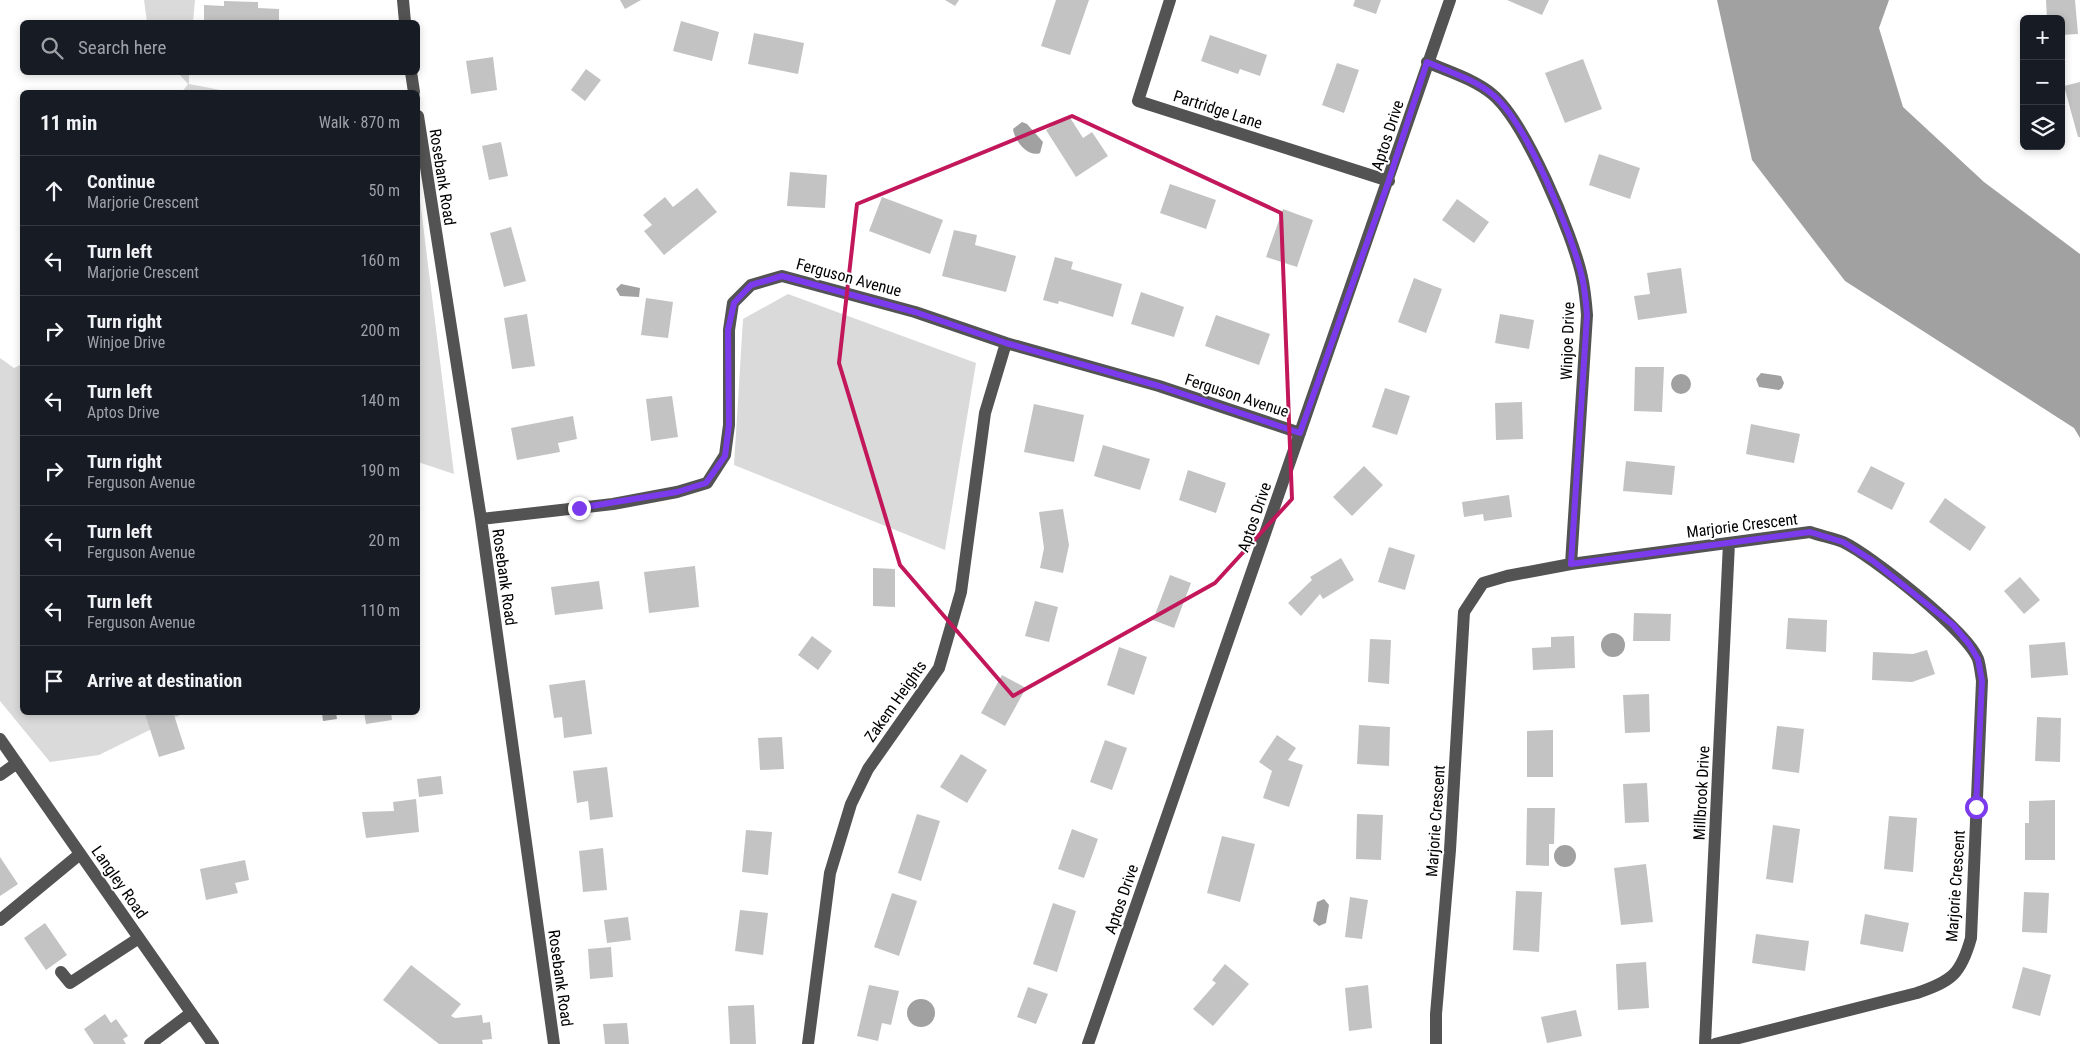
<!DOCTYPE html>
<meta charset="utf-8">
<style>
body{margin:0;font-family:"Roboto Condensed",sans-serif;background:#20242c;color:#f1f3f6}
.controls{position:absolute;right:15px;top:15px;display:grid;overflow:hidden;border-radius:8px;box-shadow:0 2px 8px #0003}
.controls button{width:45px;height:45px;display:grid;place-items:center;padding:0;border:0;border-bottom:1px solid #363941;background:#171b24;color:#f1f3f6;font:25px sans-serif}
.stop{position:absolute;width:15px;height:15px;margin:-11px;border:4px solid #7c3aed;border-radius:50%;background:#fff}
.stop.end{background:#7c3aed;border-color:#fff;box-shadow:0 1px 5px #0008}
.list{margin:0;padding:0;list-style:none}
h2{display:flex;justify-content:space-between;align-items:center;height:65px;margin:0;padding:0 20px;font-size:21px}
h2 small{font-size:16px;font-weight:400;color:#9ea1a6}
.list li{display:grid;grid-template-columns:32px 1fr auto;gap:15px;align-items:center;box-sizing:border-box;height:70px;padding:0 20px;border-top:1px solid #363941}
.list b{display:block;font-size:19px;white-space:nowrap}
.list p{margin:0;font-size:16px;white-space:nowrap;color:#9ea1a6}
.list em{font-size:16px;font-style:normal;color:#9ea1a6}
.icon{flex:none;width:28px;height:28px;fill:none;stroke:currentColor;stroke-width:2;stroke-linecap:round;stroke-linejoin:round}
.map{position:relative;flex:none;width:2080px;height:1044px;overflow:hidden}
.search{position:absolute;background:#171b24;box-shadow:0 2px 8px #0003;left:20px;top:20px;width:400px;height:55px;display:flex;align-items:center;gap:12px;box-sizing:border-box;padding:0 18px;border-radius:8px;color:#9ea1a6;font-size:19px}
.panel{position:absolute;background:#171b24;box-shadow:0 2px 8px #0003;left:20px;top:90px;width:400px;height:625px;border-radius:8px}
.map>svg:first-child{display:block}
.green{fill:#dadada}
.water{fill:#a1a1a1}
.building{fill:#c3c3c3}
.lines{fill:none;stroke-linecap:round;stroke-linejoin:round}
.minor{stroke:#535353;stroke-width:12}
.route{stroke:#7c3aed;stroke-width:6}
.marked{fill:none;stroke:#c2185b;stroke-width:4;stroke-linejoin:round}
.labels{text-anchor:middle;stroke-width:4;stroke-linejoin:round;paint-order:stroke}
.street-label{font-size:16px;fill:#000;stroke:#fff}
</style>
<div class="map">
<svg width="2080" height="1044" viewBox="0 0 2080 1044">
<rect width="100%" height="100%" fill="#fff"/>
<!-- green -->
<path class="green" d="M144,0H195L193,22H147Z
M178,73H189V84L231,92L290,90L302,92H182L188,84Z
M418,184L454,474L418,462Z
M788,294L976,363L945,550L734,465L743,319Z
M0,358L14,368L22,364V712L184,713L99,755L50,762L0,701Z"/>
<!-- water -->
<path class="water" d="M1717,0H1889L1879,28L1903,107L1984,182L2080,254V438L2074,428L1845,281L1752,160Z
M1022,122L1027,124L1043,142L1040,153C1028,158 1014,140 1013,129Z
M621,284L640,288L639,297L620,296L616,289Z
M1761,373L1781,376L1784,383L1782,388L1779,390L1759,387L1756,379Z
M1671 384a10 10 0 1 1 20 0a10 10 0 1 1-20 0Z
M1601 645a12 12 0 1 1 24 0a12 12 0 1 1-24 0Z
M322,713H336L337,719L323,721Z
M1554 856a11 11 0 1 1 22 0a11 11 0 1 1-22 0Z
M1324,899L1329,905L1326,923L1319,926L1313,921L1317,902Z
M907 1013a14 14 0 1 1 28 0a14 14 0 1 1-28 0Z"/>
<!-- building -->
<path class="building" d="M620,0H641L625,9Z
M945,0H959L955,6Z
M1056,0H1089L1070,55L1041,46Z
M1355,0H1381L1376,14L1353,6Z
M1507,0H1549L1542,15Z
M2046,0H2075L2078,34L2061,35V19H2047Z
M224,1L258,2V8L279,9V22H204V5L224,6Z
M681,21L719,32L712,61L673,51Z
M754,33L804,43L798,74L748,64Z
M1210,35L1267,55L1260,76L1240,69L1238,74L1201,61Z
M493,57L497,90L471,94L466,61Z
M1583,59L1602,109L1565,123L1545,73Z
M1337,63L1359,70L1344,113L1322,105Z
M586,69L601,80L585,101L571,90Z
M2080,82V137H2078L2064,86Z
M1069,116L1083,138L1092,132L1108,156L1076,177L1046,130Z
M501,142L508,176L489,180L482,146Z
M1599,154L1640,168L1630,199L1589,185Z
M790,172L827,175L825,208L787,206Z
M1170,184L1216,200L1206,229L1160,213Z
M697,188L717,212L664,255L644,231L652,225L643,215L665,197L673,207Z
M882,197L943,220L930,254L869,231Z
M1457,199L1489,222L1474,243L1442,220Z
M1283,209L1313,220L1297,267L1266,257Z
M511,227L526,281L504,287L490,233Z
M954,230L977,235L975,245L1016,256L1006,292L942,276Z
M1055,257L1073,262L1071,269L1122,284L1113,317L1059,301L1058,304L1043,300Z
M1681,268L1687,313L1638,320L1634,296L1650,294L1647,273Z
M1414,278L1442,289L1426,333L1398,322Z
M1141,292L1184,307L1174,337L1131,324Z
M646,298L673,302L668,338L641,335Z
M527,314L535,366L512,369L504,318Z
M1500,314L1534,320L1529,349L1495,343Z
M1216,315L1270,334L1259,365L1205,346Z
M1635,367H1664L1662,412L1634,411Z
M1385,388L1410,396L1397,435L1372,427Z
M672,396L678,437L651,441L646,399Z
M1522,402L1523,439L1496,440L1495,403Z
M1034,404L1084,415L1074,462L1024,452Z
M573,416L577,439L558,443L560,452L517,460L511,428Z
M1751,424L1800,434L1794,463L1746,454Z
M1103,445L1150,459L1140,490L1094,476Z
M1626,461L1675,466L1672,495L1623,491Z
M1364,466L1383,485L1352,516L1333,497Z
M1871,466L1905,483L1892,510L1857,492Z
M1188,470L1226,483L1216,513L1179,500Z
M1509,495L1512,517L1484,521L1483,514L1464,517L1462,502Z
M1945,498L1986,527L1970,551L1929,522Z
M1063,509L1069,545L1063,573L1040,568L1044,548L1039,512Z
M1389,547L1415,555L1405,590L1378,582Z
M1341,558L1354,580L1323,599L1320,594L1301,616L1288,603L1312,580L1310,577Z
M695,566L699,607L649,613L644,572Z
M873,568L895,569V607L873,606Z
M1170,575L1191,583L1174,628L1153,620Z
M2020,577L2040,600L2024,614L2004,591Z
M599,581L603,609L555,615L551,587Z
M1035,601L1058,607L1049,642L1025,636Z
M1634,613L1671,614L1670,641H1633Z
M1788,618L1827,620L1826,652L1786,649Z
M812,636L832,651L818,670L798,655Z
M1574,636L1575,668L1533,670L1532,648L1551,647V637Z
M1370,639L1391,640L1389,684L1368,682Z
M2065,642L2068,675L2031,678L2029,645Z
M1119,647L1147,657L1134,695L1107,685Z
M1927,650L1935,674L1912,682L1872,680L1873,652L1913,654Z
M1002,675L1026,688L1005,726L981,713Z
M585,680L592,734L564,738L562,717L554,718L549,685Z
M1649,694L1650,732L1625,733L1623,695Z
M151,712H173L185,749L159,757L145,714Z
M364,712H391L392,720L366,724Z
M2037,717L2061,718L2060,762L2035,761Z
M1359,725L1390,727L1389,766L1357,764Z
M1777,726L1804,729L1799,773L1772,769Z
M1553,730V777H1527V731Z
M1277,735L1296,748L1288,760L1303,765L1289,807L1263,798L1272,771L1259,762Z
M782,737L784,769L760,770L758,738Z
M1105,740L1127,748L1112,790L1090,782Z
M961,754L987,770L967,803L940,787Z
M607,767L613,817L590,820L588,801L577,803L573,771Z
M441,776L443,794L419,797L417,779Z
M1647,783L1649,822L1625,823L1623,784Z
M416,799L419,832L366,838L362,812L394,811L393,802Z
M2055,800V860H2025V823H2029V801Z
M1527,808H1555L1554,844H1549V866L1526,865Z
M917,814L940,821L921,881L898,873Z
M1357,814L1383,815L1381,860L1356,859Z
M1889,816L1917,818L1913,872L1884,869Z
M1773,825L1800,829L1793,883L1766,879Z
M1072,829L1098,839L1084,878L1058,869Z
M746,830L772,832L768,875L742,872Z
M1222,836L1255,844L1240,902L1207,893Z
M603,848L607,890L583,892L579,851Z
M0,857L18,884L0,896Z
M245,860L249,880L235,883L238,893L206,900L200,869Z
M1646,864L1653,922L1621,925L1614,868Z
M1516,891L1542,892L1539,952L1513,950Z
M2024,892L2049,893L2047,933L2022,932Z
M892,893L917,901L899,956L874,947Z
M1350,897L1368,900L1362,939L1345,937Z
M1053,903L1076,911L1057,972L1033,964Z
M740,910L768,913L763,955L735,951Z
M1865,914L1909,923L1903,952L1860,944Z
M628,917L631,940L607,943L604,920Z
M45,923L67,955L46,970L24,938Z
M1756,934L1809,941L1805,971L1752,963Z
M611,947L613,977L590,979L588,949Z
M1646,962L1649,1008L1618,1010L1616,964Z
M1225,964L1249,984L1213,1026L1193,1009L1216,983L1212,980Z
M411,965L461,1004L451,1016L455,1018L482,1015L483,1023L490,1022L492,1039L482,1040L483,1044H439L383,1000Z
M2023,967L2051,975L2040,1016L2012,1008Z
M869,985L899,991L891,1025L882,1023L878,1041L857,1036Z
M1368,985L1372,1028L1349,1031L1345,988Z
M1028,987L1048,994L1036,1024L1017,1017Z
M754,1005L756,1044H730L728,1006Z
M1576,1010L1582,1036L1547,1043L1541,1017Z
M105,1014L111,1023L116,1019L128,1036L123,1039L126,1044H94L84,1029Z
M627,1023L629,1044H605L603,1024Z"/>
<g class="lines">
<!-- minor -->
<path class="minor" d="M403,0L405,22
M1170,0L1138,101L1389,181
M1427,62C1449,72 1474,79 1492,94C1525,121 1573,235 1582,277C1585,290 1586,302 1587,315L1571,564
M411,72L414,92
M418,116L481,519L554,1044
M481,519L613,504L677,492L707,483L725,455L729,425V330L733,303L751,285L782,276L915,312L1006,343L1159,386L1300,433
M0,739L213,1044
M0,775L17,763
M0,920L80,854
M61,972L70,983L139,938
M150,1044L191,1013
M808,1044L830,873L851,804L868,769L939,668L961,592L985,413L1006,343
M1088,1044L1450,0
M1436,1044V1014L1450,850L1464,612L1483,583L1507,576L1571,564L1810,532C1821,536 1833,538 1843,542C1871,555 1967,631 1978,659C1980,665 1981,674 1982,681L1971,938C1961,974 1952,981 1917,993L1715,1044
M1705,1044L1729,543"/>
</g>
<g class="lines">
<!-- route -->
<path class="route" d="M579,508L677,492L706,483L725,456L729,425L728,330L734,303L751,285L782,276L915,312L1006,343L1159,386L1300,433L1389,180L1427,62C1449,72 1474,79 1492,94C1526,121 1572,234 1582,277C1585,290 1586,302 1587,315L1571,564L1810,532L1843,542L1873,561L1953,625L1969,644L1978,659L1982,681L1976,807"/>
</g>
<!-- marked area -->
<path class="marked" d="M1072,116L1281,213L1292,499L1215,583L1013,696L900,565L839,363L857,204Z"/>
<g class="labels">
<!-- street labels -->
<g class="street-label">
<text transform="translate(1218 109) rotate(18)" y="6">Partridge Lane</text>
<text transform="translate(1387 135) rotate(-72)" y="6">Aptos Drive</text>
<text transform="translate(443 177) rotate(81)" y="6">Rosebank Road</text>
<text transform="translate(849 277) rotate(15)" y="6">Ferguson Avenue</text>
<text transform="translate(1567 341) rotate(-88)" y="6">Winjoe Drive</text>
<text transform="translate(1237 395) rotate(18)" y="6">Ferguson Avenue</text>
<text transform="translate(1254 517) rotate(-71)" y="6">Aptos Drive</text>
<text transform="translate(1742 525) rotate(-7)" y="6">Marjorie Crescent</text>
<text transform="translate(505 577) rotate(82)" y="6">Rosebank Road</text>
<text transform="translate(895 701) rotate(-55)" y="6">Zakem Heights</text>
<text transform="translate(1701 793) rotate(-87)" y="6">Millbrook Drive</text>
<text transform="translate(1435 821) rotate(-86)" y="6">Marjorie Crescent</text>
<text transform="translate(120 882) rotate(55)" y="6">Langley Road</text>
<text transform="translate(1955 886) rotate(-86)" y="6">Marjorie Crescent</text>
<text transform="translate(1121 899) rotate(-71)" y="6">Aptos Drive</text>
<text transform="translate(561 978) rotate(82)" y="6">Rosebank Road</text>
</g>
</g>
</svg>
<div class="controls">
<button>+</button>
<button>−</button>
<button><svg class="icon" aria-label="layers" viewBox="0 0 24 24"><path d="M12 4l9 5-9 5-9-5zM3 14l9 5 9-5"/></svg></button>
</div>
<div class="stop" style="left:1976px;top:807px"></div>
<div class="stop end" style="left:579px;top:508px"></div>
<div class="search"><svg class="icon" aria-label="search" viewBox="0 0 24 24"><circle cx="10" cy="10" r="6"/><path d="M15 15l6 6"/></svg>Search here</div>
<section class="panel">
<h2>11 min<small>Walk · 870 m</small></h2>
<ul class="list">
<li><svg class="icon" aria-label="ahead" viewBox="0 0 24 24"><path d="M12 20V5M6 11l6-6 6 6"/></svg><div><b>Continue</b><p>Marjorie Crescent</p></div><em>50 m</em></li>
<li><svg class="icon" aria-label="left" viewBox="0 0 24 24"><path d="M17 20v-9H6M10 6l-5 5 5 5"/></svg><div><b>Turn left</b><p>Marjorie Crescent</p></div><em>160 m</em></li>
<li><svg class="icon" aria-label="right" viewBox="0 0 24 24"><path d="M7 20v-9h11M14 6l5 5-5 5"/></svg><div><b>Turn right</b><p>Winjoe Drive</p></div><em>200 m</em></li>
<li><svg class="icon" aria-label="left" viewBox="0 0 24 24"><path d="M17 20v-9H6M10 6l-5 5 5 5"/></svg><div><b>Turn left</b><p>Aptos Drive</p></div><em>140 m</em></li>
<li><svg class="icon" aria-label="right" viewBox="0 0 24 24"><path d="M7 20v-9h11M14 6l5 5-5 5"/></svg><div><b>Turn right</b><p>Ferguson Avenue</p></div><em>190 m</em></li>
<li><svg class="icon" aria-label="left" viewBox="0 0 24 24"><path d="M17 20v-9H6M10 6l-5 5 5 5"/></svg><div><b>Turn left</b><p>Ferguson Avenue</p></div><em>20 m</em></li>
<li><svg class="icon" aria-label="left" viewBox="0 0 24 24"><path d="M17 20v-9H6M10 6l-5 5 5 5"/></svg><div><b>Turn left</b><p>Ferguson Avenue</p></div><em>110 m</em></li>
<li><svg class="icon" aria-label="arrive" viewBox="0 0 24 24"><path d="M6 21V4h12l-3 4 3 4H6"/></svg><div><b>Arrive at destination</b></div></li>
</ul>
</section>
</div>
